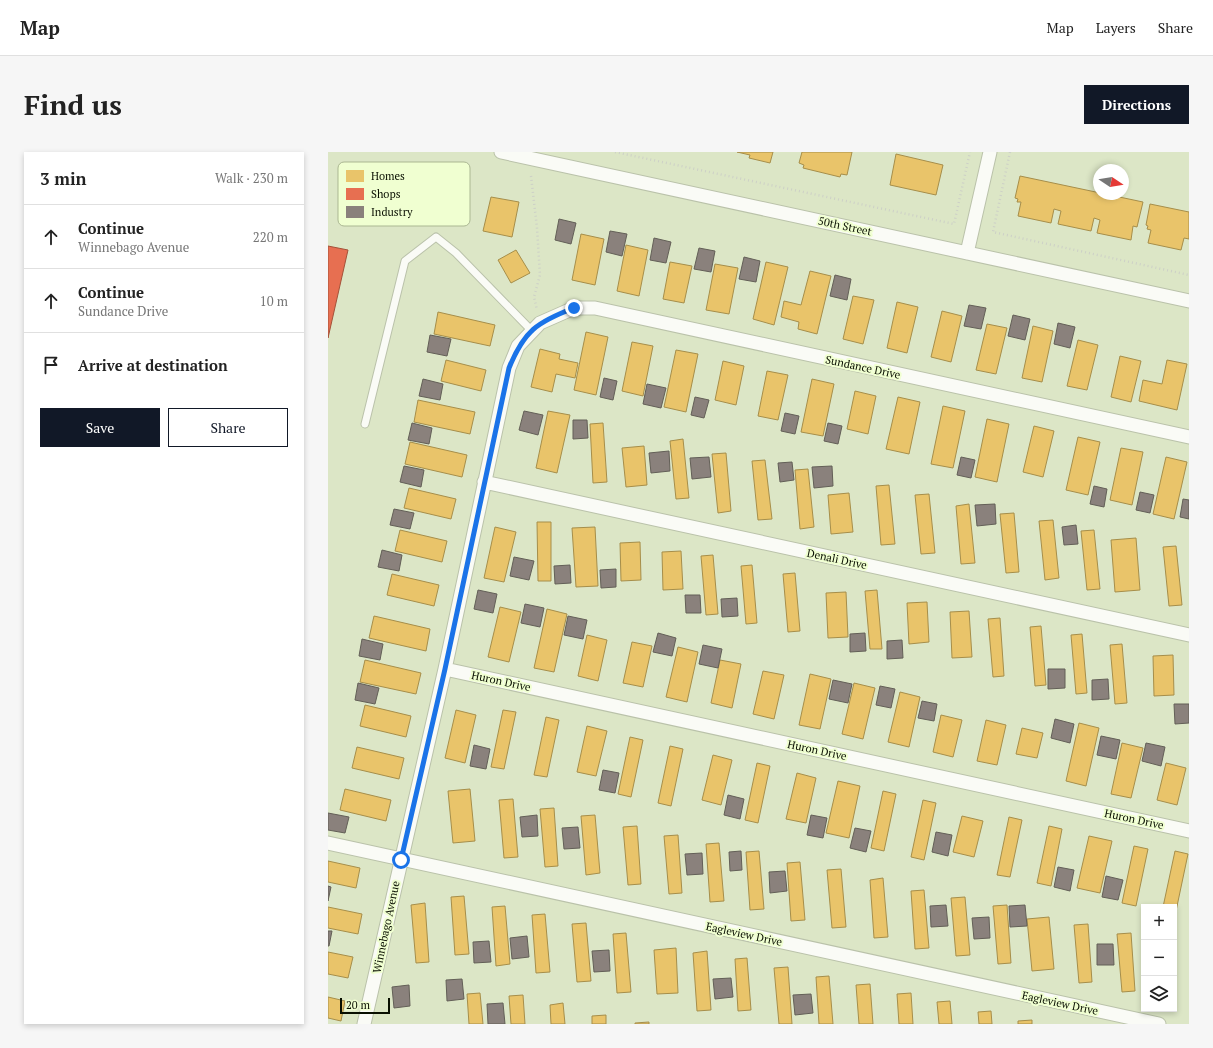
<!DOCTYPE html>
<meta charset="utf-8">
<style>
body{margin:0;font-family:"PT Serif",serif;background:#f6f6f6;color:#222}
.controls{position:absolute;right:12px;bottom:12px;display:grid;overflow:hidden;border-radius:0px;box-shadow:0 2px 6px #0003}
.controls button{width:36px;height:36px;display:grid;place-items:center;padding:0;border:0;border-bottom:1px solid #e0e0e0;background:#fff;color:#222;font:20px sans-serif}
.compass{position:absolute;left:765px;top:12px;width:36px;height:36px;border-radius:50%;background:#fff;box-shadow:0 2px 6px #0003;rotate:102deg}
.scale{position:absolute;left:12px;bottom:10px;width:50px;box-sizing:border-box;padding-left:4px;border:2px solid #090f00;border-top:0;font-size:11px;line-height:14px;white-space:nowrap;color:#090f00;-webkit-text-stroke:3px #f0ffd1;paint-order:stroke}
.stop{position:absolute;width:12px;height:12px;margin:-9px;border:3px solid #1a73e8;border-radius:50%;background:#fff}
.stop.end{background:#1a73e8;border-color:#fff;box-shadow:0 1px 4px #0008}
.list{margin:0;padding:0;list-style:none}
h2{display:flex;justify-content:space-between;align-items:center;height:52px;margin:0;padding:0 16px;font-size:17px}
h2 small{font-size:13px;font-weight:400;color:#767676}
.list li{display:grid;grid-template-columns:26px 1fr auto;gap:12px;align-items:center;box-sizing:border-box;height:64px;padding:0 16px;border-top:1px solid #e0e0e0}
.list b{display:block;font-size:15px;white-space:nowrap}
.list p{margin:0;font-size:13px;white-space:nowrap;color:#767676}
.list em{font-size:13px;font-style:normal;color:#767676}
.actions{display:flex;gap:8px;padding:12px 16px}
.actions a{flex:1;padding:9px 0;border:1px solid #111827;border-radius:0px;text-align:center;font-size:14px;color:#111827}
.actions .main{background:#111827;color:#fff}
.icon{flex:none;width:22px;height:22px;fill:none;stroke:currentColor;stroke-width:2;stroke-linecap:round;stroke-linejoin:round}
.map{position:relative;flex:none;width:861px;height:872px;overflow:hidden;border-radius:0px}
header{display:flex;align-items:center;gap:24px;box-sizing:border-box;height:56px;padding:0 20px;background:#fff;border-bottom:1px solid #e0e0e0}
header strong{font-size:19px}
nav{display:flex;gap:22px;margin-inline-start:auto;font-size:14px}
.intro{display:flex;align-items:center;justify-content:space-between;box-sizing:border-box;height:96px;padding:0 24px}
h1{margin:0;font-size:28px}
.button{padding:10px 18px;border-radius:0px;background:#111827;color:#fff;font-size:14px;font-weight:700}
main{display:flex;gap:24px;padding:0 24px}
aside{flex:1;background:#fff;border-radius:0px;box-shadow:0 2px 6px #0003}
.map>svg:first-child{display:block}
.homes{fill:#e9c46a;stroke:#a68e4a}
.shops{fill:#e76f51;stroke:#a45239}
.industry{fill:#8a817c;stroke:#635f57}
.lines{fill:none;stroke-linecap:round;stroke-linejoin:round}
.service-casing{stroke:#bac2aa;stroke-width:9}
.minor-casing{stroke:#bac2aa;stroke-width:15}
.path{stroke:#cdd0c7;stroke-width:2.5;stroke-dasharray:1 3;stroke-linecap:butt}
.service{stroke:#fafbf6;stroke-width:7}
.minor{stroke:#fafbf6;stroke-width:13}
.route{stroke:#1a73e8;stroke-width:5}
.labels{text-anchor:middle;stroke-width:4;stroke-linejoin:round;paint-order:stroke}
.street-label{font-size:11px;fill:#090f00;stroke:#f0ffd1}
.key{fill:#f0ffd1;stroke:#abb792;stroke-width:1}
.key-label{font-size:11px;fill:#090f00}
</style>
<header>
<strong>Map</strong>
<nav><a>Map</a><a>Layers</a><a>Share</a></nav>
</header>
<div class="intro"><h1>Find us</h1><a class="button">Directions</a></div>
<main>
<aside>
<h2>3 min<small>Walk · 230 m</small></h2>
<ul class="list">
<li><svg class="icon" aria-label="ahead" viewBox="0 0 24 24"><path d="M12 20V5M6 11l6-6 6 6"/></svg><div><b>Continue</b><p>Winnebago Avenue</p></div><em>220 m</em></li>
<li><svg class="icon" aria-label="ahead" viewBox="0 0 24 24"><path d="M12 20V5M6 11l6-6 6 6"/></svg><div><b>Continue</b><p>Sundance Drive</p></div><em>10 m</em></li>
<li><svg class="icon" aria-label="arrive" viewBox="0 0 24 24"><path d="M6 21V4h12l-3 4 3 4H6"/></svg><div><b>Arrive at destination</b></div></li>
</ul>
<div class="actions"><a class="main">Save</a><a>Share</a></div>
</aside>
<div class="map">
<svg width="861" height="872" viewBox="0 0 861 872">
<rect width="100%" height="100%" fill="#dce6c6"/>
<!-- homes -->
<path class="homes" d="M409,0H445L442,11L421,6L422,3Z
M474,0H524L519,23L513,22L512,25L475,16L476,13L471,11Z
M568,2L615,13L608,43L562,33Z
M692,24L815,50L809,75L805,74L803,88L769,81L772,68L766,66L763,79L730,72L733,59L726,57L723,71L690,64L693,50H689L690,47L687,46Z
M163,45L191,50L184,85L155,79Z
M822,52L861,60V87L856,86L853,98L820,91L823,78L819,77L820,74L818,73Z
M253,82L276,87L267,133L244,128Z
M298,93L320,98L311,144L289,139Z
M188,98L202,121L183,131L170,108Z
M342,110L364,114L356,151L335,147Z
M438,110L460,115L446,173L425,167Z
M387,112L410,116L401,162L378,158Z
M482,119L503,124L489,182L470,177L471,170L453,165L456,149L473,153Z
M525,144L546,148L535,192L515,187Z
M569,150L590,155L579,201L559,196Z
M614,159L634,164L623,210L603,205Z
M110,160L167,173L162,194L106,182Z
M659,172L679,176L668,222L648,218Z
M705,174L725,179L714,230L694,226Z
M258,180L280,185L268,243L246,238Z
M750,188L770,193L759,238L739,234Z
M304,190L325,194L315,244L294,239Z
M212,197L232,202L231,207L250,211L247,226L228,222L224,240L203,235Z
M348,198L370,202L358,260L336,255Z
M792,204L813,209L803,250L783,245Z
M118,208L158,218L153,239L113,229Z
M839,208L859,212L849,258L811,249L815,228L834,232Z
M395,209L416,214L408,253L387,248Z
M439,219L460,223L450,268L430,264Z
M484,227L506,232L495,284L473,280Z
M527,239L548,244L540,282L519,277Z
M570,245L592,250L581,302L558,297Z
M90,248L147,260L142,282L86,270Z
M615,254L637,259L625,316L603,312Z
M220,259L242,263L229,321L208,316Z
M659,267L681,272L669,330L647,325Z
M275,271L279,330L265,331L262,272Z
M706,274L726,279L715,325L695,320Z
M750,285L772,290L760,343L738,338Z
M355,287L361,346L348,347L342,289Z
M82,290L139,303L134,325L77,312Z
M316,294L319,333L298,335L294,296Z
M793,296L815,300L804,353L782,348Z
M398,301L403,359L390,361L384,302Z
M838,305L859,310L846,367L825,362Z
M437,308L444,367L430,368L424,309Z
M480,317L486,375L472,377L467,318Z
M561,333L567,392L553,393L548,334Z
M81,336L128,347L123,367L76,356Z
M521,341L525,380L503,382L500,343Z
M601,342L607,401L593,402L587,343Z
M641,352L647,411L633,412L628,354Z
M686,361L691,420L678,421L672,362Z
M725,368L731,426L717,428L711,369Z
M209,370H223V429H210Z
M167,375L188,380L176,430L156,426Z
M267,375L270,434L248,435L244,376Z
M72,378L119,389L114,410L67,399Z
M766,378L772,437L759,438L753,379Z
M808,386L812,438L787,440L783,388Z
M312,390L313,428L293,429L292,391Z
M848,394L854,453L841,454L835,395Z
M353,399L355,437L335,438L334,400Z
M385,403L390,462L378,463L373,404Z
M424,413L429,471L418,472L413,414Z
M467,421L472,479L460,480L455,422Z
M64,422L111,433L106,454L59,443Z
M549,438L554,497H542L537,439Z
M518,440L520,485L500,486L498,441Z
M599,450L601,490L581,492L579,451Z
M172,455L193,460L181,510L160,505Z
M219,457L239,462L226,520L206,516Z
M641,459L644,505L624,506L622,460Z
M46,464L102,477L98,499L41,486Z
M672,466L676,524L665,525L660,467Z
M713,474L718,533L707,534L702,475Z
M754,482L759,541L748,542L743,483Z
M259,483L279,488L270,529L250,524Z
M304,490L324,494L315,535L295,531Z
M794,492L799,551L787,552L782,493Z
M350,495L370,500L359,550L338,545Z
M845,503L846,543L826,544L825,504Z
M37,508L93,521L88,542L32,530Z
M392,508L413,512L404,556L383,551Z
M435,519L456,523L446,567L425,562Z
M482,522L503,527L492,577L471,573Z
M526,531L547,536L535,587L514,582Z
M572,540L592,545L581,595L560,590Z
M37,553L83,564L78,585L32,574Z
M128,558L148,563L137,611L117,606Z
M175,558L188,560L176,617L163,615Z
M613,563L634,568L625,605L605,600Z
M218,565L231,568L219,625L206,623Z
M658,568L678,573L669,613L649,609Z
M751,571L771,576L758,634L738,629Z
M259,574L279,579L268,624L249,620Z
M694,576L715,581L709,606L688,602Z
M302,585L315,588L303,645L290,642Z
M794,591L815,596L803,646L783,642Z
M342,594L355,597L343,654L330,651Z
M29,595L76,606L71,627L24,616Z
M385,603L404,608L393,653L374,648Z
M429,611L442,614L430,671L417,668Z
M838,611L858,616L849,653L829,648Z
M469,621L488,626L478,671L458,667Z
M510,629L532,634L521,686L498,681Z
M17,637L63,648L58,669L12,658Z
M142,637L147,689L125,691L120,639Z
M555,639L568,642L556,699L543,696Z
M185,647L190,705L176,706L171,648Z
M595,648L608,651L596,708L583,705Z
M226,656L230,714L217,715L212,657Z
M267,663L272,721L258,723L253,664Z
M634,664L655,669L646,705L625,700Z
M681,665L694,668L682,725L669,723Z
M309,674L313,732L300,733L295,675Z
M721,674L734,677L723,734L709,731Z
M350,683L354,741L341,742L336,684Z
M761,684L784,689L772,741L749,736Z
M391,691L396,749L382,750L378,692Z
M806,694L820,697L808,754L794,751Z
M431,699L436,757L422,758L418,700Z
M847,699L860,702L848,759H846V755H835Z
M0,709L32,716L28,736L0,730Z
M472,710L477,768L463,769L459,711Z
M513,717L518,775L504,776L499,718Z
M555,726L560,785L546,786L542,728Z
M596,738L601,796L587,797L583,739Z
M136,744L141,802L127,803L123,745Z
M637,745L642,803L628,804L623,746Z
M97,751L101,810L88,811L83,753Z
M679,753L683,811L670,812L665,754Z
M177,754L182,812L168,814L164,755Z
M0,755L34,762L30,782L0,776Z
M217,762L222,820L208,821L204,763Z
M721,765L726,817L704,819L699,767Z
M258,771L263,829L249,830L244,772Z
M760,772L764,830L751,831L746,773Z
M298,781L303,840L289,841L285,782Z
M803,781L807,839L794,840L789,782Z
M348,796L350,841L329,842L326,798Z
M379,799L383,858L369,859L365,801Z
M0,800L25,805L20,826L0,822Z
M419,806L423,858L410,859L407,807Z
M460,815L464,872H451L446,816Z
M501,824L505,872H491L488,825Z
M542,832L545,872H531L528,833Z
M152,841L155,872H141L139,842Z
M583,841L585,872H571L569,842Z
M195,843L197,872H183L181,844Z
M0,845L17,849L13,869L0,866Z
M622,849L624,872H611L609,850Z
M235,851L237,872H223L222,853Z
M663,859L664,872H651L650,860Z
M278,863V872H264V864Z
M704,868V872H690V869Z
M321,870V872H307V871Z"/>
<!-- shops -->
<path class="shops" d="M0,94L20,98L0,186Z"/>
<!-- industry -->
<path class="industry" d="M231,67L248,71L243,92L227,88Z
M282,79L299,82L294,104L278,100Z
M326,86L343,90L338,111L322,108Z
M371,96L387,99L383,120L366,117Z
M416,105L432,109L428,130L411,127Z
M507,123L523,127L519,148L502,144Z
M641,153L658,156L653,177L636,174Z
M685,163L702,167L697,188L680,184Z
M730,171L747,175L742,196L726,192Z
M102,183L123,187L119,204L99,200Z
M276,226L289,229L285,248L272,245Z
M95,227L115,232L112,248L91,244Z
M319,232L338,236L333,256L315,252Z
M367,245L381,248L376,266L363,263Z
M196,259L215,263L210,283L191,278Z
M457,261L471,264L467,282L453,279Z
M245,268H259L260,286L245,287Z
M84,271L104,276L101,292L80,288Z
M500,271L514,274L510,292L496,289Z
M341,299L342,319L323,321L321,301Z
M381,305L383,325L364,327L362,306Z
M633,305L647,308L643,326L629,323Z
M464,310L466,328L452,330L450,311Z
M76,314L96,318L93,335L72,330Z
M504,314L505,334L486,336L484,315Z
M766,334L779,337L776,355L762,352Z
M812,340L826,343L822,361L808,358Z
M855,347L861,348V367L852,365Z
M667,352L668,372L649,374L647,353Z
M66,357L86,361L82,377L62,373Z
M748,373L750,392L736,393L734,375Z
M54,398L74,403L71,419L50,415Z
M186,405L206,409L201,428L182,424Z
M242,413L243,431L227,432L226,414Z
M288,417V435L273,436L272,418Z
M150,438L169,442L165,461L146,457Z
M357,443H372L373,461H358Z
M409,446L410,464L394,465L393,447Z
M197,452L216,456L212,475L193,471Z
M240,464L259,468L255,487L236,483Z
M330,481L348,486L344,504L325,500Z
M537,481L538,499L522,500V482Z
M34,487L55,492L52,508L31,504Z
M574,488L575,506L559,507V489Z
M375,493L394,497L390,516L371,512Z
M720,517H737V536L720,537Z
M780,527L781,547L764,548V528Z
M505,528L524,532L520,551L501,547Z
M30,531L51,536L47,552L27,548Z
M552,534L567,537L563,556L548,553Z
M594,549L609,552L606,569L590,566Z
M846,552H861V571L847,572Z
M727,567L746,572L742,591L723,586Z
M773,584L792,588L788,607L769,603Z
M818,591L837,595L833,614L814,609Z
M146,593L162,597L158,617L142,614Z
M275,618L291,621L287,641L271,638Z
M400,643L416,647L412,667L396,663Z
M0,661L21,665L17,681L0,678Z
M209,663L210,684L194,685L192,665Z
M483,663L499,666L495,686L479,683Z
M250,675L252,696L236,697L234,676Z
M527,676L543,679L538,700L522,696Z
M608,680L624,683L620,704L604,700Z
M413,699L414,718L402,719L401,700Z
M374,701L375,722L359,723L357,702Z
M730,715L746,718L742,739L726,735Z
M457,719L459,739L442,741L441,720Z
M778,724L795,728L790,748L774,745Z
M0,734L3,735L0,749Z
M618,753L620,774L603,775L602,754Z
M697,753L699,774L682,775L681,754Z
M661,765L662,786L646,787L644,766Z
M0,779H4L1,794H0Z
M199,784L201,805L184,807L182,786Z
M161,789L163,810L146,811L145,790Z
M769,792H785L786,813H769Z
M281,798L282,819L266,820L264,799Z
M403,826L405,845L387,847L385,827Z
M134,827L136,847L119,849L118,828Z
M81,833L82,854L66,856L64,835Z
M483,842L485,861L467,863L465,843Z
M175,851L177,872H160L159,852Z"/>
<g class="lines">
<!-- service casing -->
<g class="service-casing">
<path id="service" d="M37,272L77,109L108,85L128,101L204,179"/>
</g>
<!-- minor casing -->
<g class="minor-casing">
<path id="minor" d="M173,0L861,149
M639,101L662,0
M156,330L861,483
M117,517L861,679
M0,691L831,872
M36,872L117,517L181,216L190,194L212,171L246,156H267L861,285"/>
</g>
<!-- path -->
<path class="path" d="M287,0L626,72L642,0
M682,0L665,80L861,123
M203,24L209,76L212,123L206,145L209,158"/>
<!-- service -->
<use href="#service" class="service"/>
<!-- minor -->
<use href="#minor" class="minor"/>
</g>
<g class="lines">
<!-- route -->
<path class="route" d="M73,708L117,517L181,216C196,179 209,170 246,156"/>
</g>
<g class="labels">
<!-- street labels -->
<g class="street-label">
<text transform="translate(517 74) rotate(12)" y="4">50th Street</text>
<text transform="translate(535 215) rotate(12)" y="4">Sundance Drive</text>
<text transform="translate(509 407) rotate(12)" y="4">Denali Drive</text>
<text transform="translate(173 529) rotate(12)" y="4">Huron Drive</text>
<text transform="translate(489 598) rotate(12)" y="4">Huron Drive</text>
<text transform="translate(806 667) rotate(12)" y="4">Huron Drive</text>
<text transform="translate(58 775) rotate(-78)" y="4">Winnebago Avenue</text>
<text transform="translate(416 782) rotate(12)" y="4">Eagleview Drive</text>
<text transform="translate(732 851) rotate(12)" y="4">Eagleview Drive</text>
</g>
</g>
<!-- legend -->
<rect x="10" y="10" width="132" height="64" rx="6" class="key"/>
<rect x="18" y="18" width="18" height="12" fill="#e9c46a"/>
<rect x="18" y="36" width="18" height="12" fill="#e76f51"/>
<rect x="18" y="54" width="18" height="12" fill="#8a817c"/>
<g class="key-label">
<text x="43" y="28">Homes</text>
<text x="43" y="46">Shops</text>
<text x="43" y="64">Industry</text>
</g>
</svg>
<div class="controls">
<button>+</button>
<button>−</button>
<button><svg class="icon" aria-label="layers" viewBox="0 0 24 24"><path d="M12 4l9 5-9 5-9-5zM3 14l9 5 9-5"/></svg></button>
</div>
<svg class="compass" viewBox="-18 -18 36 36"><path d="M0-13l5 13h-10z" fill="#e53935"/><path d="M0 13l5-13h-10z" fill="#767676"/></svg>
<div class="scale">20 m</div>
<div class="stop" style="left:73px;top:708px"></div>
<div class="stop end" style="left:246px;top:156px"></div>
</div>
</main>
